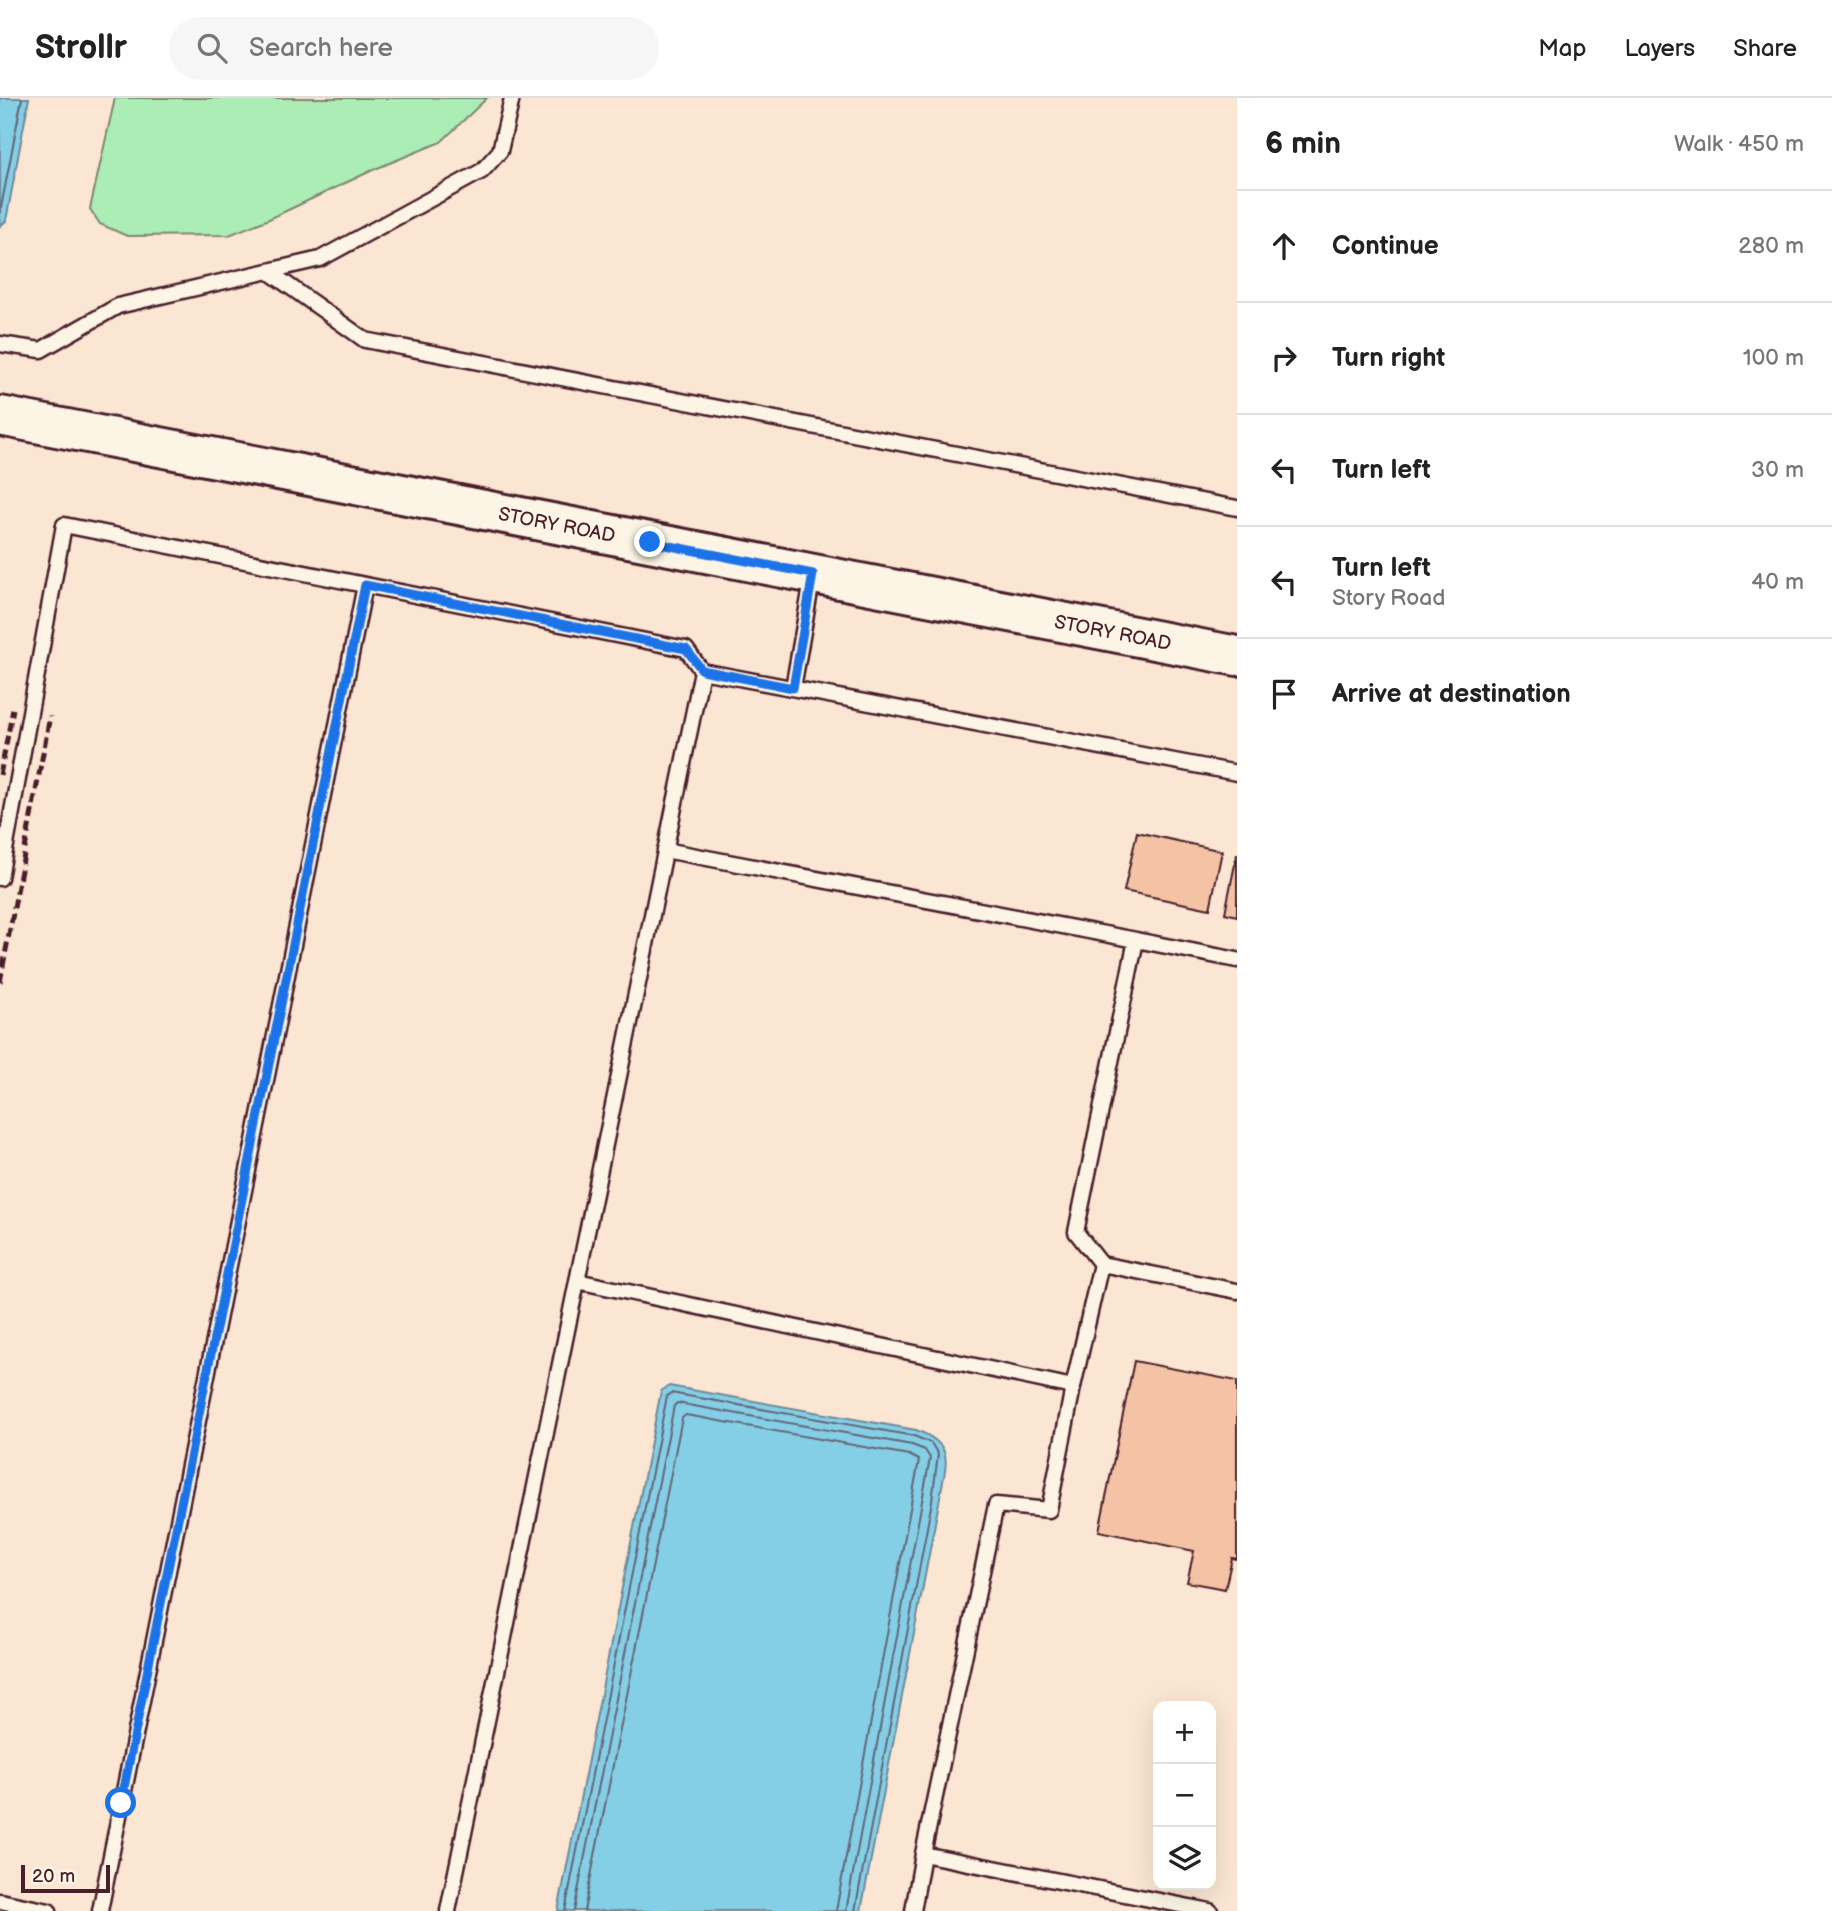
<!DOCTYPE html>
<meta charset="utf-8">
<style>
body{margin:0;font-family:"Balsamiq Sans",sans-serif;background:#f6f6f6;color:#222}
.controls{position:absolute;right:21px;bottom:21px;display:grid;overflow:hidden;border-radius:14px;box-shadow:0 7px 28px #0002}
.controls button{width:63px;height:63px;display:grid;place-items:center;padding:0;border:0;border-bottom:2px solid #e0e0e0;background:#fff;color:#222;font:35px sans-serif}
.scale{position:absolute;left:21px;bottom:18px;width:89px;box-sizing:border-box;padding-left:7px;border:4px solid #4a1f2b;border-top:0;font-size:19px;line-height:24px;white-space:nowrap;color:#4a1f2b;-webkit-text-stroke:5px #fcf5e5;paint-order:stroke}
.stop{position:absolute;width:21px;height:21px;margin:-16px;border:5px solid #1a73e8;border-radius:50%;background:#fff}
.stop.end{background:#1a73e8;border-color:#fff;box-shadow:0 2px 7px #0008}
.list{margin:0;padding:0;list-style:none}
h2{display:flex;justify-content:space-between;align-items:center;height:91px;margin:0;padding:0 28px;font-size:30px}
h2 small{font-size:23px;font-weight:400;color:#767676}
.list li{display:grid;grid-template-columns:46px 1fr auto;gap:21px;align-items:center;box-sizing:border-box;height:112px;padding:0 28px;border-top:2px solid #e0e0e0}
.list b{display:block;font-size:26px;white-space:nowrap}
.list p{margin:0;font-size:23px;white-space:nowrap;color:#767676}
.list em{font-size:23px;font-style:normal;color:#767676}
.icon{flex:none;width:38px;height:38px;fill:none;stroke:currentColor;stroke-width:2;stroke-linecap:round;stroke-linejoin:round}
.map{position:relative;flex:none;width:1237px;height:1813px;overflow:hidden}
header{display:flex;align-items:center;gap:42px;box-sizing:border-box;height:98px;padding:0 35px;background:#fff;border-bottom:2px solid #e0e0e0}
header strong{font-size:33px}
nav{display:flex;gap:38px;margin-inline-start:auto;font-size:24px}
.search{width:490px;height:63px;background:#f6f6f6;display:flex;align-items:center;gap:18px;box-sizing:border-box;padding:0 24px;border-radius:38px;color:#767676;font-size:26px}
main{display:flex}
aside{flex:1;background:#fff}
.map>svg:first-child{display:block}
.green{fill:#acedb6;stroke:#7b8670;stroke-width:2}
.water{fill:#85cfe6;stroke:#6d899b;stroke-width:2}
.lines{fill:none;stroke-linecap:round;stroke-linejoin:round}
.shore{stroke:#626576;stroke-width:2}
.building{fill:#f4c2a5;stroke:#4a1f2b;stroke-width:2}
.lane-casing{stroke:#4a1f2b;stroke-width:19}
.secondary-casing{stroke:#4a1f2b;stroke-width:44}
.lane{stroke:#fcf5e5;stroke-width:14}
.secondary{stroke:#fcf5e5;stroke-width:38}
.rail{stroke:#4a1f2b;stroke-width:5;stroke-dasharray:10 5;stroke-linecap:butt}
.route{stroke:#1a73e8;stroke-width:9}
.labels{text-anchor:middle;stroke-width:5;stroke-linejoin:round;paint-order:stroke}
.street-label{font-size:19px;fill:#4a1f2b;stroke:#fcf5e5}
</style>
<header>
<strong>Strollr</strong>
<div class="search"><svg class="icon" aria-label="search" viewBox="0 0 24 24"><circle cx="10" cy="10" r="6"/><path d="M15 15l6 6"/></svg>Search here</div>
<nav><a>Map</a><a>Layers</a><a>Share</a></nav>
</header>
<main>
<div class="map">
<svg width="1237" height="1813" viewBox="0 0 1237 1813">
<rect width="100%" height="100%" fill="#fae6d2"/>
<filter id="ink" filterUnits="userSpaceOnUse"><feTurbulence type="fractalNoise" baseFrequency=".0143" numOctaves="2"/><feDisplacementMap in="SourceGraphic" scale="14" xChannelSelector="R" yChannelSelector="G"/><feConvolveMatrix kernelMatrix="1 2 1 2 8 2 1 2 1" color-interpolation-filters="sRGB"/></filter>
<g filter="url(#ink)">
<!-- green -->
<path class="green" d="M115,0H487L441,44L375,71L269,121L229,137L127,138L100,126L90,111Z"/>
<!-- water -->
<path class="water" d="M0,0H29L6,123L0,128Z
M669,1288L916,1332C958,1348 945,1367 939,1404L861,1813H558L661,1293Z"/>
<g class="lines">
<!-- shore -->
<path class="shore" d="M0,115L22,0
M565,1813L667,1298L671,1295L914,1338L931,1345L938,1356L932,1403L855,1813
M574,1813L674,1308L677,1305L912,1347L925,1352L930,1360L846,1813
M584,1813L682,1320L686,1317L909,1357L919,1362L836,1813"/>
</g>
<!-- building -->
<path class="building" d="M1137,734L1222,753L1210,811L1124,793Z
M1237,756V818L1225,815Z
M1134,1263L1237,1283V1461L1232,1460L1225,1491L1187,1484L1194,1453L1099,1433Z"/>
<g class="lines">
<!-- lane casing -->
<g class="lane-casing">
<path id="lane" d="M268,173L365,242L1237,410
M0,246L41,252L118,208L320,161L482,73L500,53L512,0
M793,590L813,477
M665,752L1136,842L1076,1134L1101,1166
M0,780L64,427L686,551L702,573L1237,675
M1136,842L1237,862
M577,1183L1073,1289
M0,1803L49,1813
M100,1813L365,487
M448,1813L702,573
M913,1813L923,1756
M1210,1813L923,1756L996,1407L1049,1412L1073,1289L1101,1166L1237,1193"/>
</g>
<!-- secondary casing -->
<g class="secondary-casing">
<path id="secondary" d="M0,318L1237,558"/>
</g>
<!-- lane -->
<use href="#lane" class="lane"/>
<!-- secondary -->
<use href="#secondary" class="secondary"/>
<!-- rail -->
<path class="rail" d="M0,677L13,611
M0,884L50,618"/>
</g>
</g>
<g class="lines" filter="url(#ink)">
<!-- route -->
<path class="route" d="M121,1705L365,487L686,551L702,572L793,590L813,476L650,444"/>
</g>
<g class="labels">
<!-- street labels -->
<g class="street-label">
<text transform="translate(557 426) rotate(11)" y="7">STORY ROAD</text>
<text transform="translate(1113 534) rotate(11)" y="7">STORY ROAD</text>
</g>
</g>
</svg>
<div class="controls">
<button>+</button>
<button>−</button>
<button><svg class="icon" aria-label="layers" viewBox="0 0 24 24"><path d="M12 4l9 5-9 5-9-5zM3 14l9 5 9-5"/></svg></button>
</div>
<div class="scale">20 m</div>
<div class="stop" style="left:121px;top:1705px"></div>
<div class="stop end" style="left:650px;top:444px"></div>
</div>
<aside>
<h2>6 min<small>Walk · 450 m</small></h2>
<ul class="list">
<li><svg class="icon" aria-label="ahead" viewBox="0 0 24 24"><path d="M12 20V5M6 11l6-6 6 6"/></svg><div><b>Continue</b></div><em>280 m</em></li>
<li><svg class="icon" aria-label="right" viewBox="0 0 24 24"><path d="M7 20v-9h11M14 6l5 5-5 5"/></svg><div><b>Turn right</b></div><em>100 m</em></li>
<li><svg class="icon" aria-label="left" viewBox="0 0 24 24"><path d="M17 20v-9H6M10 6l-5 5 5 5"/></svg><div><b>Turn left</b></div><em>30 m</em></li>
<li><svg class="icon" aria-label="left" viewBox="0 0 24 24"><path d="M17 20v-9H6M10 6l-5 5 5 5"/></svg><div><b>Turn left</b><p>Story Road</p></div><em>40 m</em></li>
<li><svg class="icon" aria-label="arrive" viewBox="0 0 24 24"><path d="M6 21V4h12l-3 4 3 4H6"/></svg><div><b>Arrive at destination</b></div></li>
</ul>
</aside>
</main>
